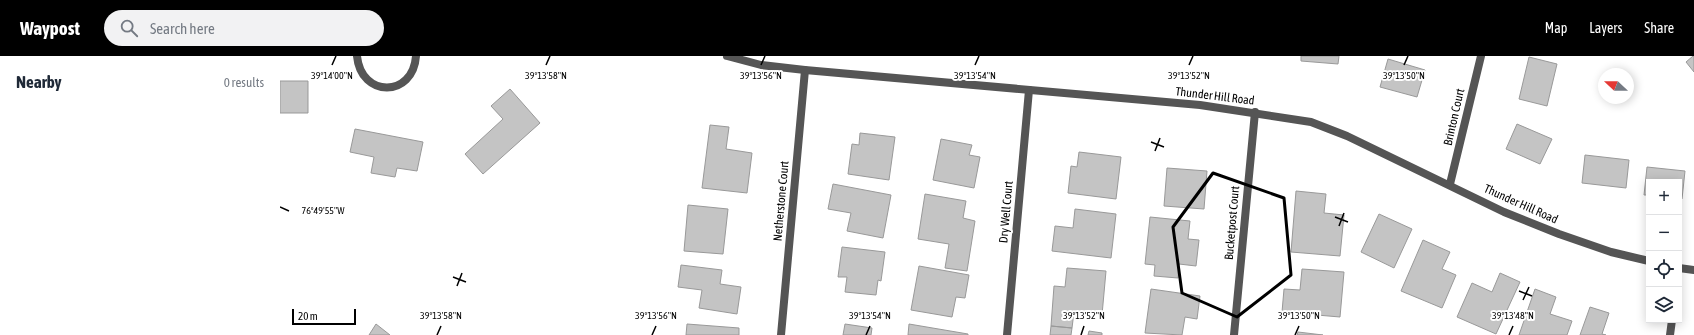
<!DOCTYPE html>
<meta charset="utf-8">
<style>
body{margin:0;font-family:"Asap Condensed",sans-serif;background:#f2f2f3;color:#1f2937}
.controls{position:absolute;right:12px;bottom:12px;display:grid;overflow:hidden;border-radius:0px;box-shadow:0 2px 10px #0003}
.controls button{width:36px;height:36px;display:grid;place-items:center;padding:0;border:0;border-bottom:1px solid #e0e1e3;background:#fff;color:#1f2937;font:20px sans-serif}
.compass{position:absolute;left:1318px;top:12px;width:36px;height:36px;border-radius:50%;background:#fff;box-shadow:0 2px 10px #0003;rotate:292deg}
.scale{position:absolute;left:12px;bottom:10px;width:64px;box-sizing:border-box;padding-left:4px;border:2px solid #000;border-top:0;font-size:11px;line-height:14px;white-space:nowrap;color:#000;-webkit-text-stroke:3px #fff;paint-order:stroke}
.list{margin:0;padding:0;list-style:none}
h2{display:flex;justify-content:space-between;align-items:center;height:52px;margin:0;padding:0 16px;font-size:17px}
h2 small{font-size:13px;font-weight:400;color:#747a83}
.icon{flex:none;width:22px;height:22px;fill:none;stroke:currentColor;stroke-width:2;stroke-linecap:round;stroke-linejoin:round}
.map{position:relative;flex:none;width:1414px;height:279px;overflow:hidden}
header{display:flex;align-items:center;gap:24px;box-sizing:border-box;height:56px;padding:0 20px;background:#000;color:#fff}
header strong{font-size:19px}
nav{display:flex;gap:22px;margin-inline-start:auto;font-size:14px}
.search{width:280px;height:36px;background:#f2f2f3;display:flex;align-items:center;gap:10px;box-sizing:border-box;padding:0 14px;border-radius:22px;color:#747a83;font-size:15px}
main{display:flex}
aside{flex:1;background:#fff}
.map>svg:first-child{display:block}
.building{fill:#c4c4c4;stroke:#999}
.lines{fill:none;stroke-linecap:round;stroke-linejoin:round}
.minor{stroke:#555;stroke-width:8}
.tertiary{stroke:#555;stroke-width:8}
.marked{fill:none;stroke:#000;stroke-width:3;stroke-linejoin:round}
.ticks{fill:none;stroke:#000;stroke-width:1.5}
.labels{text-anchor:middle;stroke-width:4;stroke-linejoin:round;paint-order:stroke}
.street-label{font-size:12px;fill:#000;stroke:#fff}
.ticks-label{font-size:10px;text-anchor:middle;fill:#000;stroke:#fff;stroke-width:4;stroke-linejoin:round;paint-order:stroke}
</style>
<header>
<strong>Waypost</strong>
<div class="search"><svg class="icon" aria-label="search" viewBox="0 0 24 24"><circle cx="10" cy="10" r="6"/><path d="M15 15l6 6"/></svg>Search here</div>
<nav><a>Map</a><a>Layers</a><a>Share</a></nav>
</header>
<main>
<aside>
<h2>Nearby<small>0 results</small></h2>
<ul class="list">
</ul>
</aside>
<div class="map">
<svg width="1414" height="279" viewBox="0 0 1414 279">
<rect width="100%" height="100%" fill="#fff"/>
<!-- building -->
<path class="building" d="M1021,0H1059L1058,8L1021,5Z
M1413,0H1414V16L1406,6Z
M1249,1L1277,8L1267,50L1239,43Z
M1108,3L1145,14L1137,41L1100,31Z
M0,25H28V57H0Z
M230,33L260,67L203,118L185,98L223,63L211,50Z
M1237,68L1272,83L1260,108L1226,93Z
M430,69L449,71L446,93L472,97L467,137L422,132Z
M75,73L143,86L137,115L117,112L115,121L91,117L94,101L70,96Z
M580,77L615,81L609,124L568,118L572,88L579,89Z
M661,83L692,89L689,99L700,101L694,132L653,124Z
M799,96L841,101L836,143L788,137L791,110L797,111Z
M1305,99L1349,104L1346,132L1302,127Z
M1367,111L1405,115L1402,143H1399V126H1369V139H1364Z
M887,112L927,115L924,153L884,150Z
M553,128L611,139L603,182L567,175L571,157L548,153Z
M1016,135L1046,138L1044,157L1064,159L1060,200L1011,196Z
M645,138L686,145L683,162L695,165L687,215L665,212L669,188L638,183Z
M408,149L448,153L443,198L404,195Z
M795,153L836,158L831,202L772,195L775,170L793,172Z
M1099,158L1132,173L1114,212L1081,196Z
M870,161L910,165L908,183L919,184L916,210L899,208L898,222L874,220L875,209L865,208Z
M1143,184L1170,196L1162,213L1176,219L1162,252L1121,235Z
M562,191L605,196L601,225L598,224L596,239L565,236L567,221H558Z
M401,209L442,214L440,228L461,231L457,258L419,252L422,234L398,231Z
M639,210L689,219L685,242L676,241L672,261L631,254Z
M787,212L826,215L822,259L794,256L792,272L771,270L774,230L785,231Z
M1022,213L1064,216L1060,261L1002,256L1004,233L1020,234Z
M1220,217L1240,226L1216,278L1177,261L1192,227L1212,236Z
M871,233L920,240L917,263L905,261L902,279L865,277Z
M1255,233L1276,241L1270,258L1292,265L1287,279H1239Z
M1310,251L1329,257L1322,278L1326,279H1300Z
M96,268L110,279H89Z
M407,268L459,272V279H406Z
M565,268L592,272L591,279H563Z
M629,268L688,278V279H628Z
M771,270L792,272L791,279H770Z
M809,275L822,277V279H808Z
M1018,276L1043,279H1017Z"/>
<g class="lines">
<!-- minor -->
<path class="minor" d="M77,0C81,42 133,42 136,0
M1170,128L1201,0
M501,279L525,14
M727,279L749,34
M954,279L975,56
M1390,279L1392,264"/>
<!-- tertiary -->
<path class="tertiary" d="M447,0L481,9L525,14L920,49L1031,66L1067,80L1224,156L1279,178L1331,196L1369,205
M1399,212L1414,214"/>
</g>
<!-- marked area -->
<path class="marked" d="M933,117L1004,142L1011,219L957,261L902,237L893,171Z"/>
<!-- ticks -->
<path class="ticks" d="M52,9L56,0M266,9L270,0M481,9L485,0M695,9L699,0M909,9L913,0M1124,9L1128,0M871,86L884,91M875,95L880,82M0,151L9,155M1055,161L1068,166M1059,170L1064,157M173,221L186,226M177,230L182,217M1239,235L1252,240M1243,244L1249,231M157,279L161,270M372,279L376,270M586,279L590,270M801,279L804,270M1015,279L1019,270M1229,279L1233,270"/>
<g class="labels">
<!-- street labels -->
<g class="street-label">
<text transform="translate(935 40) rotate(7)" y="4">Thunder Hill Road</text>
<text transform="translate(1174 61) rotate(-77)" y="4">Brinton Court</text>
<text transform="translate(501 145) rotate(-85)" y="4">Netherstone Court</text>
<text transform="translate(1241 148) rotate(24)" y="4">Thunder Hill Road</text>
<text transform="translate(726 156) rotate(-85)" y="4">Dry Well Court</text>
<text transform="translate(952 167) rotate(-85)" y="4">Bucketpost Court</text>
</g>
</g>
<g class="ticks-label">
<text x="52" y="23">39°14'00"N</text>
<text x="266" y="23">39°13'58"N</text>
<text x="481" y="23">39°13'56"N</text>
<text x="695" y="23">39°13'54"N</text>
<text x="909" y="23">39°13'52"N</text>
<text x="1124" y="23">39°13'50"N</text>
<text x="43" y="158">76°49'55"W</text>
<text x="161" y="263">39°13'58"N</text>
<text x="376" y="263">39°13'56"N</text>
<text x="590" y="263">39°13'54"N</text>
<text x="804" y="263">39°13'52"N</text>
<text x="1019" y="263">39°13'50"N</text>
<text x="1233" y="263">39°13'48"N</text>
</g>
</svg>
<div class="controls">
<button>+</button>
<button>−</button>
<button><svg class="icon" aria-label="locate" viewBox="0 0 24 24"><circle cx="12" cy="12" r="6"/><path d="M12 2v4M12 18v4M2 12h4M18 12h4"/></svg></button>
<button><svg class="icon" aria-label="layers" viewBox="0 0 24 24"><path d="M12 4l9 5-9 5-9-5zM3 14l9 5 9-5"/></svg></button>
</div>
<svg class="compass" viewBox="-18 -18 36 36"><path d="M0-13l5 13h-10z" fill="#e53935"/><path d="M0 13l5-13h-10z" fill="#747a83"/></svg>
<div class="scale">20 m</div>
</div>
</main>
